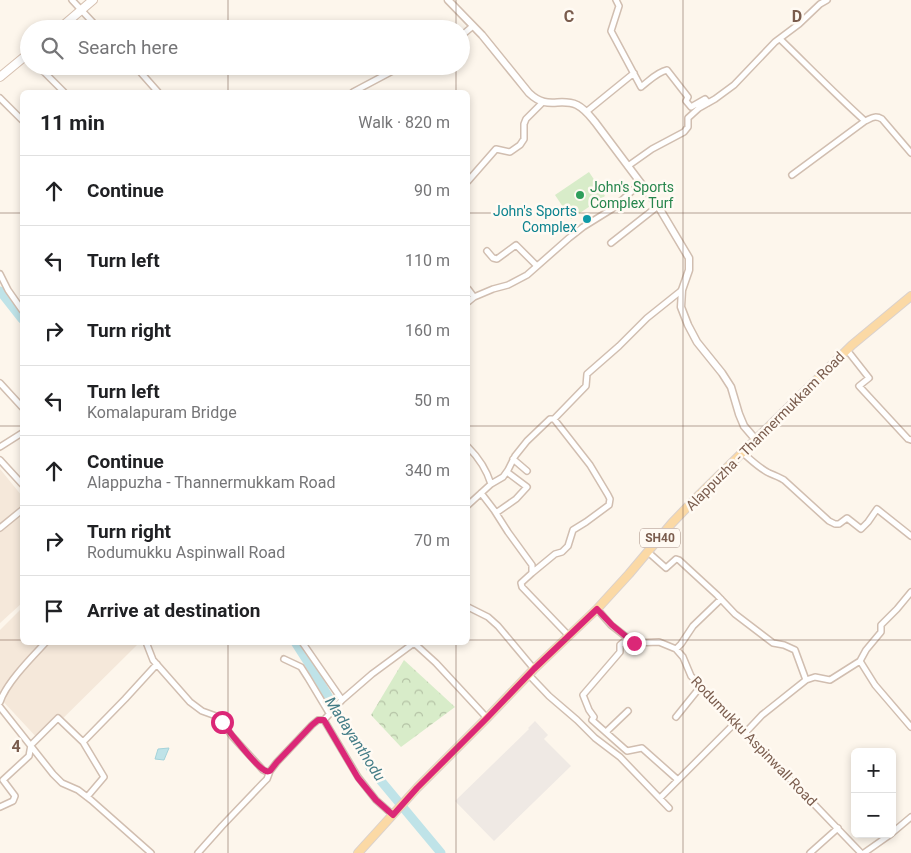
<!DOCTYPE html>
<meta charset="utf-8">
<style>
body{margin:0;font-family:Roboto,sans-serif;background:#f6f6f6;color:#202124}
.controls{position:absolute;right:15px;bottom:15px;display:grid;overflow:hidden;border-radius:8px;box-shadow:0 2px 8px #0003}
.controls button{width:45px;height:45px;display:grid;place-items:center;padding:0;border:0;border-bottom:1px solid #e0e0e0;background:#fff;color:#202124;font:25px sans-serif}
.stop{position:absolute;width:15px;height:15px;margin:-11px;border:4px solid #db2777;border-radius:50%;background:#fff}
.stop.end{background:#db2777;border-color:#fff;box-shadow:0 1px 5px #0008}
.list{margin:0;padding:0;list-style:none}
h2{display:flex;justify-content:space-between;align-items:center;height:65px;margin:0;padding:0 20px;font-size:21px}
h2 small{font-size:16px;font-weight:400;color:#757577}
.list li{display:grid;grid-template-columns:32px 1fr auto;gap:15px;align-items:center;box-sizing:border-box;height:70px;padding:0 20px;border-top:1px solid #e0e0e0}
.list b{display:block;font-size:19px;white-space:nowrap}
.list p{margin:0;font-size:16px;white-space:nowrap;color:#757577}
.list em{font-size:16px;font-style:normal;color:#757577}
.icon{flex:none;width:28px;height:28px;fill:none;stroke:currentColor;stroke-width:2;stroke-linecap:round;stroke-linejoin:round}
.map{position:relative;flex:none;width:911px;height:853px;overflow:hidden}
.search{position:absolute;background:#fff;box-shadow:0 2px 8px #0003;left:20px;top:20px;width:450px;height:55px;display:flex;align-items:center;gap:12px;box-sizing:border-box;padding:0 18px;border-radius:28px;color:#757577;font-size:19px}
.panel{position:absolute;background:#fff;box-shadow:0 2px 8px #0003;left:20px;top:90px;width:450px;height:555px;border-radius:8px}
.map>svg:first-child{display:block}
.residential{fill:#f5e8da}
.industrial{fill:#efe9e4}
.forest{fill:url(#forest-crowns)}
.pitch{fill:#d8ecc9}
.water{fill:#bfe3e8;stroke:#a5d3da}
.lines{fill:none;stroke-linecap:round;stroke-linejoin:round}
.river{stroke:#bfe3e8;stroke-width:9}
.minor-casing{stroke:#d1beb0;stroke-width:8}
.tertiary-casing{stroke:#d1beb0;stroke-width:9}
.secondary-casing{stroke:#d6c0b0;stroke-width:10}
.primary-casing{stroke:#dad1cd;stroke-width:10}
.minor{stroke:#fff;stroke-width:5}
.tertiary{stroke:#fff;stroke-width:6}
.secondary{stroke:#fff;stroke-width:8}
.primary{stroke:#fbd9a5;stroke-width:8}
.route{stroke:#db2777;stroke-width:6}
.grid{fill:none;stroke:#7a5c4d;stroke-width:1;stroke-opacity:0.55}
.leisure-dot{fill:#2e9e5b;stroke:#fffaf3;stroke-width:2}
.culture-dot{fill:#0f9aa8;stroke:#fffaf3;stroke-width:2}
.labels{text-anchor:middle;stroke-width:5;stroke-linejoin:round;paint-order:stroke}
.shield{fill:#fffaf3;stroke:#a28b7f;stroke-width:1}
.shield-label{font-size:12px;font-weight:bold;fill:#7a5c4d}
.leisure-label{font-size:14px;fill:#27864d;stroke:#fffaf3;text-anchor:start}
.culture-label{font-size:14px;fill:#0d838f;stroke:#fffaf3;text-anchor:end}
.street-label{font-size:14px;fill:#7a5c4d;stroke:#fffaf3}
.water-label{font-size:15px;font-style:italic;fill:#437c86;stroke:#fffaf3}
.grid-label{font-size:16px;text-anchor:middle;font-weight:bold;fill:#7a5c4d;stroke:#fffaf3;stroke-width:5;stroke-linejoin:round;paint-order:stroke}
</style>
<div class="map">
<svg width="911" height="853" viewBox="0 0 911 853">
<defs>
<pattern id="forest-crowns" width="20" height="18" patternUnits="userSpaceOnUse" patternTransform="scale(1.25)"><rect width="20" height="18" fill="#d8ecc9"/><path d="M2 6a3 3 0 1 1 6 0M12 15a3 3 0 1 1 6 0" fill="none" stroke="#b4c2a5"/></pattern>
</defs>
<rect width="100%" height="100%" fill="#fdf6ec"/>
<!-- residential -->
<path class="residential" d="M0,469L22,496V603L0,623Z
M22,608V642H135L137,645L40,741L0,698V630Z"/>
<!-- industrial -->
<path class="industrial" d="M535,721L548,735L544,739L571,766L494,841L455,801L529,729L528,728Z"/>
<!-- forest -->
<path class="forest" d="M404,660L455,707L401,747L371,715Z"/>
<!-- pitch -->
<path class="pitch" d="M589,172L605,196L571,219L555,195Z"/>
<!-- water -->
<path class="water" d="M169,748L164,760L155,759L158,749Z"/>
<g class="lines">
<!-- river -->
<path class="river" d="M0,291L22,319
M295,642L311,667L371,769L441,853"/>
<!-- minor casing -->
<g class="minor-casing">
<path id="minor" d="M72,0L99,29
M616,0L619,6L611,31L641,87C649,81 657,72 667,70L688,97L686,101L691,107L705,99L708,103
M461,36L473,26
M780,39C808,66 836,95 865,121C872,118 875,115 882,119L911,153
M38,66L64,92
M135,66L158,92
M420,66L425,68L427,66
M353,92L402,66
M0,98L22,120
M586,112L634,73
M628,166L652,149L684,132L688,127V118L699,108L715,99L734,85L775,42L799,24L820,4L827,0
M792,175L865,121
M468,181L496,149L510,152L520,145L524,139V124L526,119L543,102
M611,243L658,206
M487,251L493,258L497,259L516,245L537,266
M0,274L8,290L22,310
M468,289L474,297
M468,302L474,297L493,289L508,285L527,275L569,238L583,227L612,209L641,183
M847,350L869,378L859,386L908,439L911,440
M0,383L22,407
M554,419L586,386L587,374L619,346L647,318L682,290
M0,447L22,433
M468,447C479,458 486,468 491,484
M743,453C751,460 759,468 769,473C774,475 779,477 784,480L829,521L835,524H839L847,518L861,529L868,522L877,509L911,536
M513,459L527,471
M0,460L22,484
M481,493L494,510L508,532L532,565V573L521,583L522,587L569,636
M468,505L491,484L503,477L508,470L515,456L527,441L550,419H554L590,465L608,495L610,499L609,505L586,522L573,530L568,546L562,552L555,554L532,573
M496,513L516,499L527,487L507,472
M0,528L22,510
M648,552L666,568L676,559L679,560L717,595L735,614L773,643L784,645L795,650L806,680
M468,607L488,617L498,626L534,669
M597,609L611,625L634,643L659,642L676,649L683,657L691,676L861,853
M628,638L620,645V652L583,695L589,710L594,717L592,720L627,751L642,748L678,780
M146,642L153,660L190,702L202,711L216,716L222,722L232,736L263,770L267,772L270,771L277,762L312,725L318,720H324L358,777L376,800L393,815
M302,642L342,700
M676,649L681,644L693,626L721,599
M284,659L301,667L308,678L329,713
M860,661L866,650L881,632V625L897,609L911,592
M529,675L549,696L577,720L595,738L620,757L669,808
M0,702C6,683 32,657 46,642
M0,707L53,774L62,783L78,790L91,800L151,853
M676,717L701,686
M324,720L342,700L372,674L414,643L436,663L487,718
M606,732L628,711
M746,732L762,715L806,680L815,677L830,680L860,661L875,685L911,727
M87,797L104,777L83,742L125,699L157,664
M660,798L736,722
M0,807L13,801L15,796L3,780L29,756L31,745L58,718L83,742
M892,833L911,817
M198,853L222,826L263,783L267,779L270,771
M810,853L838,828
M864,853L891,834"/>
</g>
<!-- tertiary casing -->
<g class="tertiary-casing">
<path id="tertiary" d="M448,0L482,35L529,93C548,111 559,97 577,105C585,109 590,116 595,122L658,206L689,258V270L682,290L681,307L688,325L697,342L722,373L731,387L739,414L744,426L756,440"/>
</g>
<!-- secondary casing -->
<g class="secondary-casing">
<path id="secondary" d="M59,29L93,0
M0,77L29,53"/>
</g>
<!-- primary casing -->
<g class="primary-casing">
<path id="primary" d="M358,853L417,788L487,718L534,669L597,609L629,574L672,523L696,498L852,345L911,296"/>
</g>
<!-- minor -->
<use href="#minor" class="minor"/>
<!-- tertiary -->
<use href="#tertiary" class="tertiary"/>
<!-- secondary -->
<use href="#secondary" class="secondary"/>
<!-- primary -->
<use href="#primary" class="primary"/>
</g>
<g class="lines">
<!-- route -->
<path class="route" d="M222,722C228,730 258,769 266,771C268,772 269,771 270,771L277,762L312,725L318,720H324L358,778L376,800L393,815L417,788L487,718L534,669L597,609L612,625L634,643"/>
</g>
<!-- grid -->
<path class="grid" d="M228,0V29M456,0V29M683,0V853M228,66V92M456,66V92M0,213H22M468,213H911M0,426H22M468,426H911M0,640H22M468,640H911M228,642V853M456,642V853"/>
<!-- markers -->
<circle class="leisure-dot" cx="580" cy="195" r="5"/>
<circle class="culture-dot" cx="587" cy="219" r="5"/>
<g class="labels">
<!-- shield labels -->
<rect class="shield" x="640" y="528.5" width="40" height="19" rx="4"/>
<g class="shield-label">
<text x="660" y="542">SH40</text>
</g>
<!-- leisure labels -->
<g class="leisure-label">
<text x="590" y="192">John's Sports<tspan x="590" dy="16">Complex Turf</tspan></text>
</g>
<!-- culture labels -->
<g class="culture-label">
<text x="577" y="216">John's Sports<tspan x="577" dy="16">Complex</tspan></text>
</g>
<!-- street labels -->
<g class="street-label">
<text transform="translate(765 431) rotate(-45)" y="5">Alappuzha - Thannermukkam Road</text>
<text transform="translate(754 741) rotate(46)" y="5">Rodumukku Aspinwall Road</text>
</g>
<!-- water labels -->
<g class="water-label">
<text transform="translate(355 739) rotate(57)" y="5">Madayanthodu</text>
</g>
</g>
<g class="grid-label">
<text x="569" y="22">C</text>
<text x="797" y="22">D</text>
<text x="16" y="752">4</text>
</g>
</svg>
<div class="controls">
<button>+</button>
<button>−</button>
</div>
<div class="stop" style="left:222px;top:722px"></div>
<div class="stop end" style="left:634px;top:643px"></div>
<div class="search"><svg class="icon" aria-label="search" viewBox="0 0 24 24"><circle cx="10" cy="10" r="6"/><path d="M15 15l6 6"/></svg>Search here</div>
<section class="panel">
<h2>11 min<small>Walk · 820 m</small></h2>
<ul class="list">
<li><svg class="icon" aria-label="ahead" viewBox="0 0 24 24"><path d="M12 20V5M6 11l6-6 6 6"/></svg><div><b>Continue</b></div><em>90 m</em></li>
<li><svg class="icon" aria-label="left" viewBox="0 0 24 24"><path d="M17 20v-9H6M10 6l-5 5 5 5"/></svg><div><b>Turn left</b></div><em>110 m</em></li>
<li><svg class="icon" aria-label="right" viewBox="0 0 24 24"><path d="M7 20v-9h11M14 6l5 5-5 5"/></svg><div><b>Turn right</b></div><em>160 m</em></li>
<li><svg class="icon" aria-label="left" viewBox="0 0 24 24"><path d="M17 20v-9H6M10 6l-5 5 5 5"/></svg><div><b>Turn left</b><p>Komalapuram Bridge</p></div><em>50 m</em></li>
<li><svg class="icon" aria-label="ahead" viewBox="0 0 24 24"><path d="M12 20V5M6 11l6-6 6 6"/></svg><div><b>Continue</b><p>Alappuzha - Thannermukkam Road</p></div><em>340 m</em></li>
<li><svg class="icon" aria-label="right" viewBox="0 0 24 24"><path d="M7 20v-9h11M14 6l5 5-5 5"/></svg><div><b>Turn right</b><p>Rodumukku Aspinwall Road</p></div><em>70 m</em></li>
<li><svg class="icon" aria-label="arrive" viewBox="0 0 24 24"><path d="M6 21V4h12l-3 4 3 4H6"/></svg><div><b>Arrive at destination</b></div></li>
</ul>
</section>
</div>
